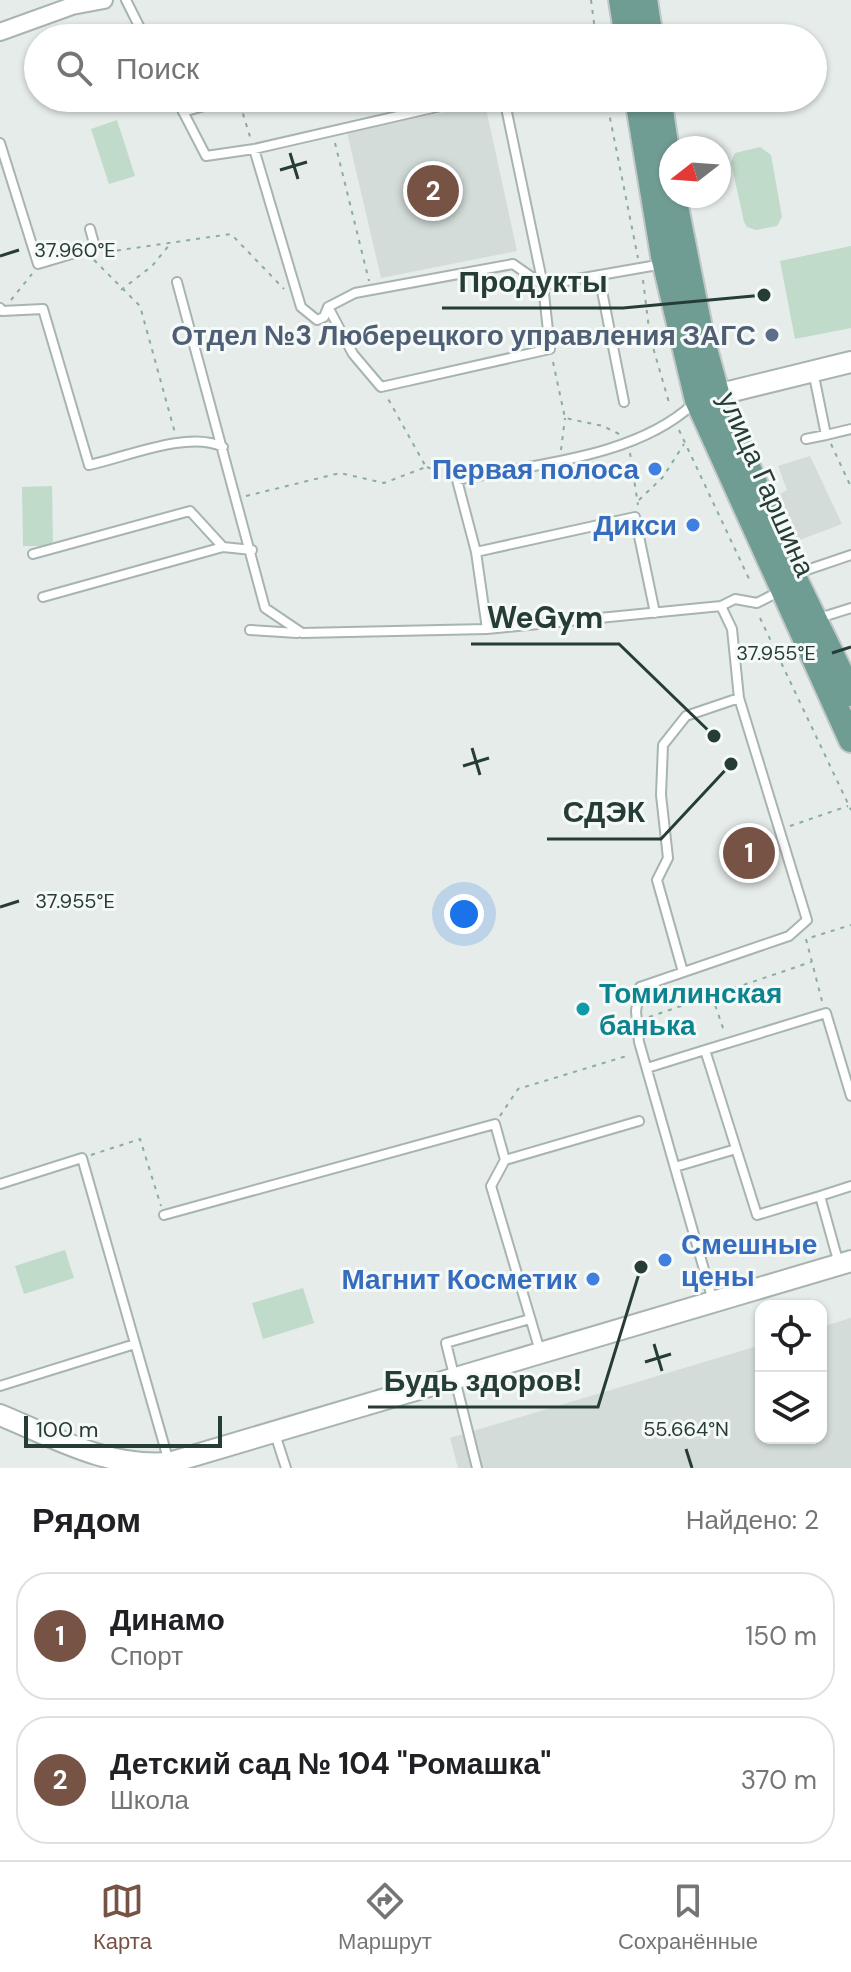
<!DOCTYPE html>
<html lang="ru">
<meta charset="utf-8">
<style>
body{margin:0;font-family:"DM Sans",sans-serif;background:#f2f2f2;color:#202124}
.controls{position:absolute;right:24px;bottom:24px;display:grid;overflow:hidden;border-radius:16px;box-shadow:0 2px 6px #0004}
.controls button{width:72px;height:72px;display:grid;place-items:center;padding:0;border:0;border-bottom:2px solid #e0e0e0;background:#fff;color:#202124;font:40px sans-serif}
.compass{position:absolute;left:659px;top:136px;width:72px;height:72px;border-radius:50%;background:#fff;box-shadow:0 2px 6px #0004;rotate:253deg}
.scale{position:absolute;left:24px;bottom:20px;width:198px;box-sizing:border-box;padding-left:8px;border:4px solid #263c37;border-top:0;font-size:22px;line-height:28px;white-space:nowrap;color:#263c37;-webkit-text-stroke:6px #f5f9f7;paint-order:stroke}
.you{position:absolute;left:464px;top:914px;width:28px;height:28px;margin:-20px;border:6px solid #fff;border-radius:50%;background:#1a73e8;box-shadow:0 0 0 12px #1a73e833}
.badge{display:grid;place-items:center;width:52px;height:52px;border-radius:50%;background:#775345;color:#fff;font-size:26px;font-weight:700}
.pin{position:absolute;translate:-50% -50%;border:4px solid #fff;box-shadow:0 2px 8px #0006}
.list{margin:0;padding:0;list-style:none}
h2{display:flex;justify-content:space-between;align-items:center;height:104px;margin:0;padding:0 32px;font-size:34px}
h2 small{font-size:26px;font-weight:400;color:#757577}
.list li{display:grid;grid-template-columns:52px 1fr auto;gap:24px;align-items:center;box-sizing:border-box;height:128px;margin:0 16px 16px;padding:0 16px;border:2px solid #e0e0e0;border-radius:32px}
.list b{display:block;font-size:30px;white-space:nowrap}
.list p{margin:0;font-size:26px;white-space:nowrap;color:#757577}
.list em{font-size:26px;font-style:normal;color:#757577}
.icon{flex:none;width:44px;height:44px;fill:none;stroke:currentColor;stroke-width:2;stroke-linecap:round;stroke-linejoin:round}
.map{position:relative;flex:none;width:851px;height:1468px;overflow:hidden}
.search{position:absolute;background:#fff;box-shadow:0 2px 6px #0004;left:24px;right:24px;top:24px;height:88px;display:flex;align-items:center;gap:20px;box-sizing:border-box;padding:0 28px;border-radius:44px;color:#757577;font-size:30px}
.sheet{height:392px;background:#fff}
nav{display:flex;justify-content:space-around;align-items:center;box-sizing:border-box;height:112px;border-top:2px solid #e0e0e0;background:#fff;font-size:22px;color:#757577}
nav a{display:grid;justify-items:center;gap:4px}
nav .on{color:#775345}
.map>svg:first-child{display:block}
.built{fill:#d3dcd8}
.green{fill:#c0dbc9}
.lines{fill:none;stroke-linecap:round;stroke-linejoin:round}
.service-casing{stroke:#a8b4b0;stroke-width:12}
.minor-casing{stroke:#a8b4b0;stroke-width:20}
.tertiary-casing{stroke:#a8b4b0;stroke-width:24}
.primary-casing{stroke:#c2c8c7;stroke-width:28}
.path{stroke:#89aca3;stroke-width:2;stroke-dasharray:4 6;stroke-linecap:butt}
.service{stroke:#fff;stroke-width:8}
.minor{stroke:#fff;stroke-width:16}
.tertiary{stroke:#fff;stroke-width:20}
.primary{stroke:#6f9c93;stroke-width:24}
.ticks{fill:none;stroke:#263c37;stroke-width:3}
.service-dot{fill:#5c6f8a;stroke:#f5f9f7;stroke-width:3}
.shop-dot{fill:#3f7fe0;stroke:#f5f9f7;stroke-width:3}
.culture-dot{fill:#0f9aa8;stroke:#f5f9f7;stroke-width:3}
.labels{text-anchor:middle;stroke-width:6;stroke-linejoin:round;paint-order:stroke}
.service-label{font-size:28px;font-weight:bold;fill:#4e5e75;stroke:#f5f9f7;text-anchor:end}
.shop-label{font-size:28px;font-weight:bold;fill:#366cbe;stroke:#f5f9f7;text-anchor:end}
.street-label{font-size:28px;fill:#263c37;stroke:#f5f9f7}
.culture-label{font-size:28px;font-weight:bold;fill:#0d838f;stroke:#f5f9f7;text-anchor:start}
.ticks-label{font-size:20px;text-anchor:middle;fill:#263c37;stroke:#f5f9f7;stroke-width:6;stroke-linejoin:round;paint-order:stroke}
.leader{fill:none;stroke:#263c37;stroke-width:3}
.callout-dot{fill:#263c37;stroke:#f5f9f7;stroke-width:3}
.callout-label{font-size:30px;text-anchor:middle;font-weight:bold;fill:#263c37;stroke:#f5f9f7;stroke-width:6;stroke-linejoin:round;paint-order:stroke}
</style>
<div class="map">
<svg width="851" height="1468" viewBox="0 0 851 1468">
<rect width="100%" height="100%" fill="#e5ece9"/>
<!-- built -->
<path class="built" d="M485,104L517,251L381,278L347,132Z
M810,456L842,524L797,541L780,494L787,490L778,466Z
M851,1318V1468H458L450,1438L761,1345V1438H821V1327Z"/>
<!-- green -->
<path class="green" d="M117,120L135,176L109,184L91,129Z
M760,147L771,155L782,217L777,226L756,230L747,227L744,222L731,162L735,153Z
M851,246V328L795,339L780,261Z
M52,486L53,546H23L22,487Z
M65,1250L74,1278L24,1294L15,1266Z
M303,1288L314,1323L263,1339L252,1303Z"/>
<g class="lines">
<!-- service casing -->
<g class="service-casing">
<path id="service" d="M126,0L145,38
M176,98L206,156L254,149L301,307L317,320L324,317L328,307
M504,98L543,285L550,349L381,387L353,354L328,307L355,293L513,264L543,285L663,264
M183,112L232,98
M0,143L38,264L95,247L90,229
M254,149L476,98
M599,276L624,402
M177,282L265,608L302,633L487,629L721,606L735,599L757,603L780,591
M0,308L2,311L43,309L89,465C127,457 188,430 223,447
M813,371L826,435L851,429
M806,439L826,435
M476,552L635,517L655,613
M33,554L190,511L223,547
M795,574L851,555
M43,597L223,547L252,550
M816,619L851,608
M487,629L476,552L457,480C533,464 635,458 693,404
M250,630L297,633
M683,972L657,880L668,858L661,795L663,745L686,716L739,698
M647,1068L705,1050
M505,1160L639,1121
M675,1167L736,1149
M0,1184L82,1158L169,1462
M820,1196L757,1215L705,1050L826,1013L851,1096
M164,1215L495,1124L505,1160L491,1186L540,1351
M839,1264L820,1196L851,1186
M713,1301L639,1042L636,1011L640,987L789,936L807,920L739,698L732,629L721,606
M0,1386L135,1344
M274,1431L286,1468
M477,1468L446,1343L530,1319"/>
</g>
<!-- minor casing -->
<g class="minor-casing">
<path id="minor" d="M0,32L72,6L104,0"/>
</g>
<!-- tertiary casing -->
<g class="tertiary-casing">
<path id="tertiary" d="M704,398L851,362
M0,1415C56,1438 107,1468 169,1463L851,1261"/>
</g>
<!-- primary casing -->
<g class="primary-casing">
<path id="primary" d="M621,0L627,38
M645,0L651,38
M637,98L663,256L697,400L851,740
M659,98L671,177
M674,196L702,338L717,393L797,583L851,694"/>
</g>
<!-- path -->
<path class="path" d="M591,0L596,38
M606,98L638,258
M240,104L251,140
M335,143L369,281
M107,252L231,234L284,289
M94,260L140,306L175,433
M643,280L650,337L670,406
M121,290L152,266L171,243
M11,300L32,274
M553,362L565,418L603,426L619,434
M679,430L750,581
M831,444L851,487
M561,450L565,418
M630,453L638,505
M427,467L447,476
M246,496L340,473L384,483L426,467L387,397
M639,500L663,477L684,444
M760,618L851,810
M790,826L848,806
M712,996L724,1031
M822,1001L806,939L851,925
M649,1017L811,962
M500,1116L518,1089L630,1055
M91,1155L140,1139L161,1206"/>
<!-- service -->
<use href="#service" class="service"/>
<!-- minor -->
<use href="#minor" class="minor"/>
<!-- tertiary -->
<use href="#tertiary" class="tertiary"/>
<!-- primary -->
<use href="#primary" class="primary"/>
</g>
<!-- ticks -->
<path class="ticks" d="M290,153L298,179M280,170L307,162M0,256L19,250M832,653L851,647M472,748L480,775M463,766L489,758M0,907L19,901M654,1344L662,1371M645,1362L671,1354M686,1449L692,1468"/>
<!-- markers -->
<circle class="service-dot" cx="772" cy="335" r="8"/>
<g class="shop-dot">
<circle cx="655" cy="469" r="8"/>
<circle cx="693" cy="525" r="8"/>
<circle cx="665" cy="1260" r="8"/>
<circle cx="593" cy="1279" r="8"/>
</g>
<circle class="culture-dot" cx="583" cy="1009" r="8"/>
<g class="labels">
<!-- service labels -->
<g class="service-label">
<text x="756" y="345">Отдел №3 Люберецкого управления ЗАГС</text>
</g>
<!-- shop labels -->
<g class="shop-label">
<text x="639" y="479">Первая полоса</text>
<text x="677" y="535">Дикси</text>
<text x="681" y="1254" text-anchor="start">Смешные<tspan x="681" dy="32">цены</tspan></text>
<text x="577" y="1289">Магнит Косметик</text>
</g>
<!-- street labels -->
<g class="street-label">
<text transform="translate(767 484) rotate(66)" y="10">улица Гаршина</text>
</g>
<!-- culture labels -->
<g class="culture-label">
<text x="599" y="1003">Томилинская<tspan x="599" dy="32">банька</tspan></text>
</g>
</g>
<g class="ticks-label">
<text x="75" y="257">37.960°E</text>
<text x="776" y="660">37.955°E</text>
<text x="75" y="908">37.955°E</text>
<text x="686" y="1436">55.664°N</text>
</g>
<!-- callouts -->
<path class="leader" d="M764 295L623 308H442M714 736L619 644H471M731 764L661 839H547M641 1267L598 1407H368"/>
<g class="callout-dot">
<circle cx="764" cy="295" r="8"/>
<circle cx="714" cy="736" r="8"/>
<circle cx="731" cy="764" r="8"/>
<circle cx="641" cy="1267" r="8"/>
</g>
<g class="callout-label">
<text x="533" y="292">Продукты</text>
<text x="545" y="628">WeGym</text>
<text x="604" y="822">СДЭК</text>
<text x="483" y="1391">Будь здоров!</text>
</g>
</svg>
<div class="controls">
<button><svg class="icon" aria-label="locate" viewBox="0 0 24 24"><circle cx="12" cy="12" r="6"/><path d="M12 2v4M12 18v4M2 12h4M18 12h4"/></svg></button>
<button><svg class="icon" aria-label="layers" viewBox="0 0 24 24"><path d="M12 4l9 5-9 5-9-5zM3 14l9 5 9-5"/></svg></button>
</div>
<svg class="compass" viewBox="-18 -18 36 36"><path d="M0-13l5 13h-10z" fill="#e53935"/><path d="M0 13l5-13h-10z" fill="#757577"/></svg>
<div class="scale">100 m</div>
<div class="you"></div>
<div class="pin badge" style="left:749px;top:853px">1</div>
<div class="pin badge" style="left:433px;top:191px">2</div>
<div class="search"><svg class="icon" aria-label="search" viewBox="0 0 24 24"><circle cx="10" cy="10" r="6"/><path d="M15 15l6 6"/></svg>Поиск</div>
</div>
<section class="sheet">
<h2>Рядом<small>Найдено: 2</small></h2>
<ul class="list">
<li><span class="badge">1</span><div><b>Динамо</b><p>Спорт</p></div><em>150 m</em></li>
<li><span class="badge">2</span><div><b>Детский сад № 104 &quot;Ромашка&quot;</b><p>Школа</p></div><em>370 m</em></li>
</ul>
</section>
<nav>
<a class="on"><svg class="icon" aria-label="map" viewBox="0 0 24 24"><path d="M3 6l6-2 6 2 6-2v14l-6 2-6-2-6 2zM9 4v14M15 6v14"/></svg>Карта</a>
<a><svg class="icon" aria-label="directions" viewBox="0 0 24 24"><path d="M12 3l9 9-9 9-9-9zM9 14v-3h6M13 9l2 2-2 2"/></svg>Маршрут</a>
<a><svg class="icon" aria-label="saved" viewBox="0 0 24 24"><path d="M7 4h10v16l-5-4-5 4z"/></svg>Сохранённые</a>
</nav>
